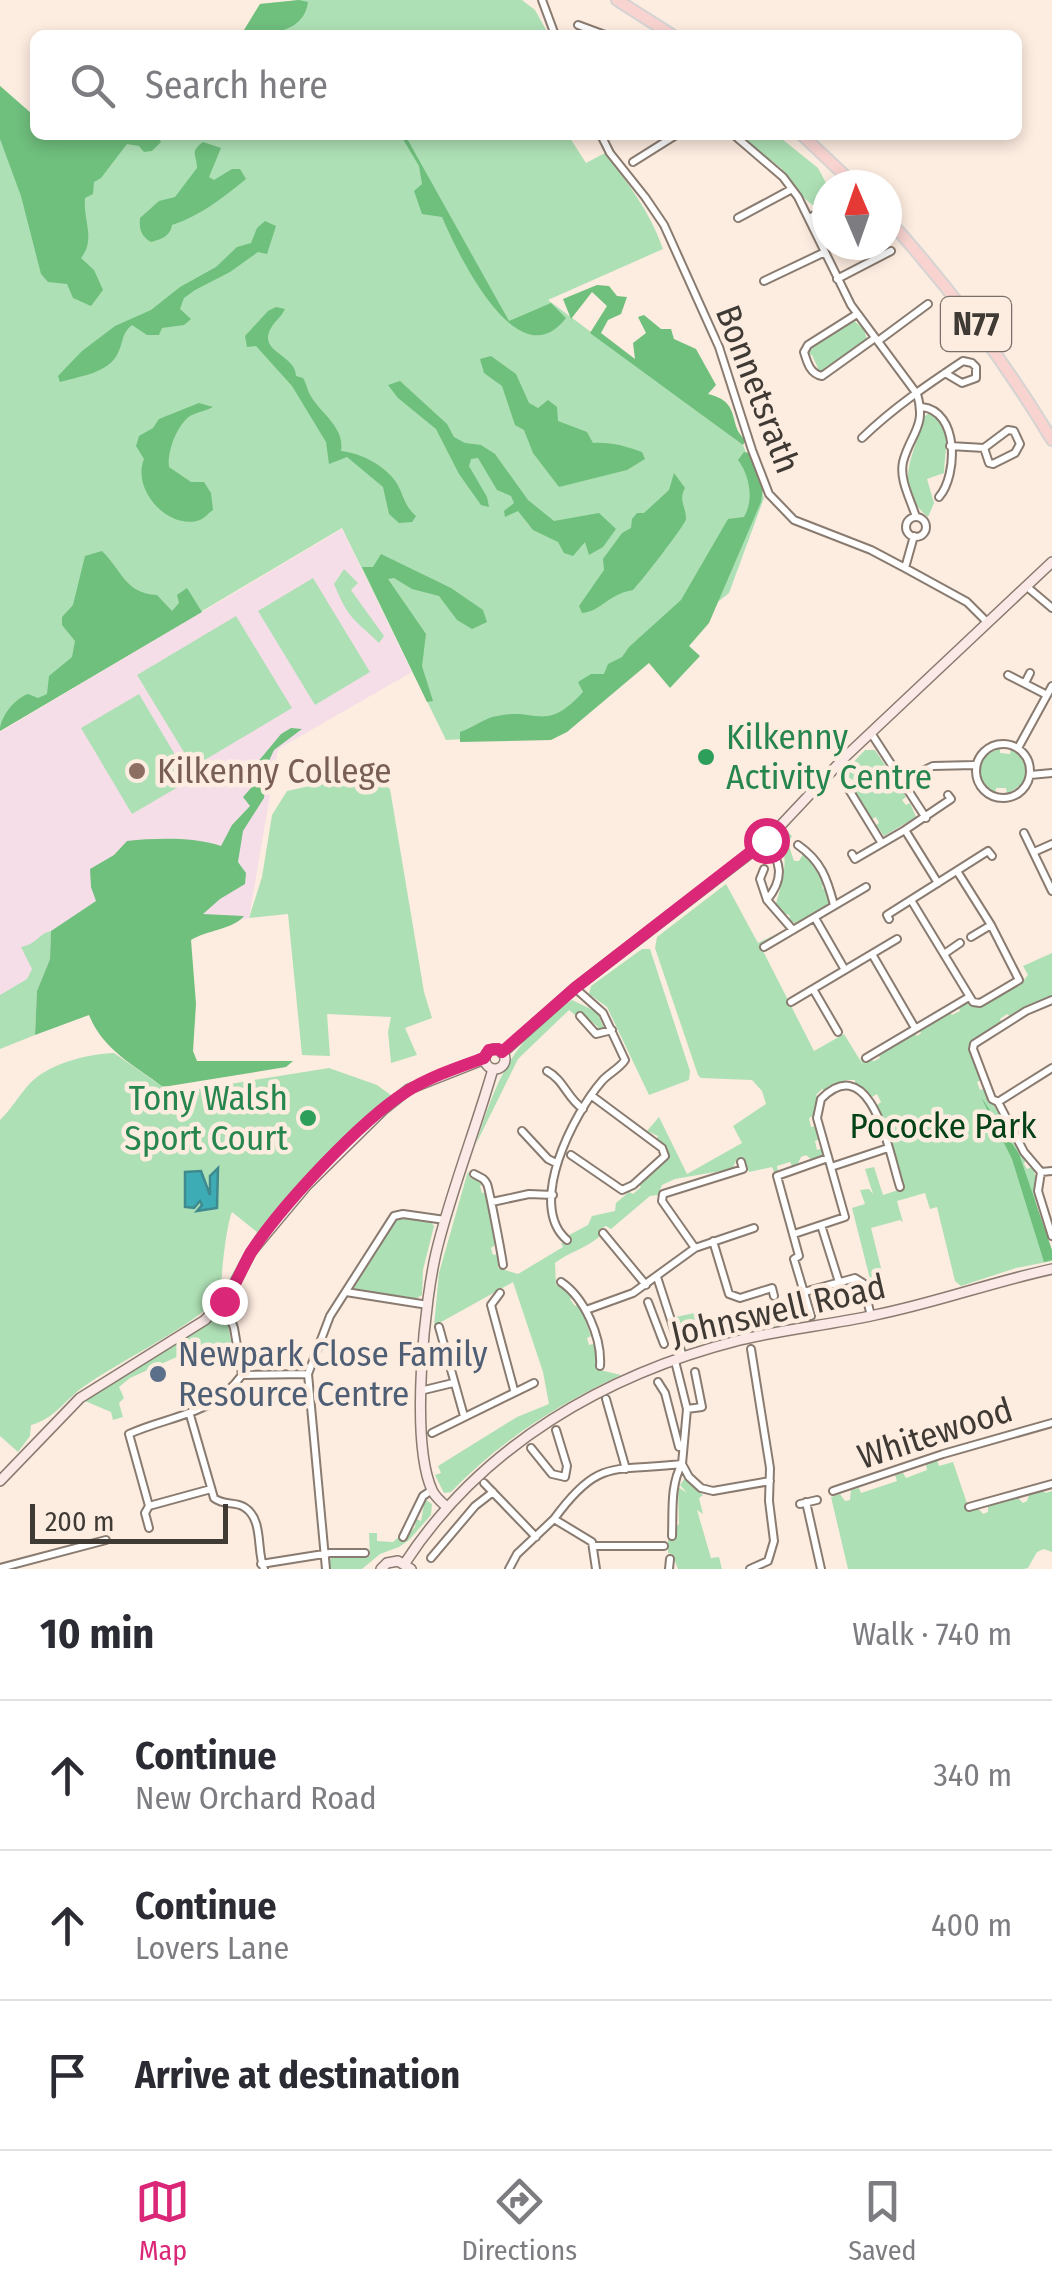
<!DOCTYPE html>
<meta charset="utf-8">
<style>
body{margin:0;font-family:"Fira Sans Condensed",sans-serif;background:#f7f7f7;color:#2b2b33}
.compass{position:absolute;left:812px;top:170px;width:90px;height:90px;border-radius:50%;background:#fff;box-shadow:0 5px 15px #0003;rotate:358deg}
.scale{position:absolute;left:30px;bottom:25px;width:198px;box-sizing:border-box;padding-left:10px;border:5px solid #403a35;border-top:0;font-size:28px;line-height:35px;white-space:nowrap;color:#403a35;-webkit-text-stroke:8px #fdece0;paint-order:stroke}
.stop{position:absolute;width:30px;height:30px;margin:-22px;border:8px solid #db2777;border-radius:50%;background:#fff}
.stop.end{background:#db2777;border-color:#fff;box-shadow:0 2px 10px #0008}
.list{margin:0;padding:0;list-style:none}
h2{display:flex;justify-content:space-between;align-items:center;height:130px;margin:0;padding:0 40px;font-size:42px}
h2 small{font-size:32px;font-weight:400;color:#7c7c81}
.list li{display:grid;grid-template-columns:65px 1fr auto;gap:30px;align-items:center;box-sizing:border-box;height:150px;padding:0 40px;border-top:2px solid #e1e1e2}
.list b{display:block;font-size:38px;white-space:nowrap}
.list p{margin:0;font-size:32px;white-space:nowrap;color:#7c7c81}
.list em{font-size:32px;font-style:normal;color:#7c7c81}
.icon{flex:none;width:55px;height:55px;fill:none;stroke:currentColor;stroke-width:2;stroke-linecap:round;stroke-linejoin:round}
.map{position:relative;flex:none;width:1052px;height:1569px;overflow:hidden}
.search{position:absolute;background:#fff;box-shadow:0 5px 15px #0003;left:30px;right:30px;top:30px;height:110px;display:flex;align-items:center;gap:25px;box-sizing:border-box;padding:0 35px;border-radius:15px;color:#7c7c81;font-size:38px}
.sheet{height:580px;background:#fff}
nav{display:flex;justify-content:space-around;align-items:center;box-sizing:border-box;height:140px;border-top:2px solid #e1e1e2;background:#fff;font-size:28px;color:#7c7c81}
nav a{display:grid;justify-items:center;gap:5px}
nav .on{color:#db2777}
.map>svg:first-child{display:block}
.education{fill:#f6dee9}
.green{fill:#aee0b5}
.forest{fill:#6fbf7d}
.water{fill:#3dacb4;stroke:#3e8a8e;stroke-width:2.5}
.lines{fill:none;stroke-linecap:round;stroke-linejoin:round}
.street-casing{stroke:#897b70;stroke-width:10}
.secondary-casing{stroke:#897b70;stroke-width:12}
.primary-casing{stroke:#d5d4d3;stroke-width:14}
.street{stroke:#fff;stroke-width:6}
.secondary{stroke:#fbe9e8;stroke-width:9}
.primary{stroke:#f8d3d0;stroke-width:10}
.route{stroke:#db2777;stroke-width:12}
.leisure-dot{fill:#2e9e5b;stroke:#fdece0;stroke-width:4}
.education-dot{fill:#8d6e63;stroke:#fdece0;stroke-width:4}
.service-dot{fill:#5c6f8a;stroke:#fdece0;stroke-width:4}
.labels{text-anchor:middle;stroke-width:9;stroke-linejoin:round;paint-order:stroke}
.shield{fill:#fdece0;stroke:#796f68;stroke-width:2.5}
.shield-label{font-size:32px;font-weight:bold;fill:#403a35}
.street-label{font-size:35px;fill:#403a35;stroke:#fdece0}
.leisure-label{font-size:35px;fill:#27864d;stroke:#fdece0;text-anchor:start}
.education-label{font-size:35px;fill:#785e54;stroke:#fdece0;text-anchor:start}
.park-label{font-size:35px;fill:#034117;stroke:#fdece0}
.service-label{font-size:35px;fill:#4e5e75;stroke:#fdece0;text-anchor:start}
</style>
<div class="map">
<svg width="1052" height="1569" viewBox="0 0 1052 1569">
<rect width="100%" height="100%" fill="#fdece0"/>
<!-- education -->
<path class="education" d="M342,529L412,672L278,749L249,918L195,929L0,1041V732Z"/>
<!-- green -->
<path class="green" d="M300,0H522L535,10L549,35H241L260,4Z
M0,86L32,114L35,113V135H568L586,163L605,153C628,183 650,212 663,249L548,300L743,445L764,498L729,593L553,734L446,740L342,528L0,731Z
M744,135H777L818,168L827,185V201L818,208C803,201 794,185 785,173C775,160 754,153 744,135Z
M853,320L864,329L867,340L824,370L815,371L818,368L812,355L807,354L810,347Z
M930,412C955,423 944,452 944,473L927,479L934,503L928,517C890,486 916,452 924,417Z
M344,569L358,583L351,590L384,636L379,643C353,618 349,620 334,584Z
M313,578L370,672L315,705L258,611Z
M236,616L292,708L193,767L137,675Z
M139,694L190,780L132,814L81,728Z
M1000,748V753L1010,754L1011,749L1018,752L1027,767L1024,783L1007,794L1006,788H996L995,794L985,786L978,769L986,755Z
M865,750H875L906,797L902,800L906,805L910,803L916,817L884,836L876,825L879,823L876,817L872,819L852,790L853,780L842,774Z
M368,773L390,789L424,992L432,1018L405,1028L417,1055L391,1063L388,1032L391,1017L327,1014L330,1056L302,1055L288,914L249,918L262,877L272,815L287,791Z
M787,831L792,836L788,843L794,861H799L803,854L810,857L826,883L822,885L823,889L827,887L829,904L797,924L788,920L790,916L787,914L784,917L775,907C782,882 789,865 781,840Z
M726,884L758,943L783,931L760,945L814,1051L844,1034L863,1065L860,1058L874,1061L880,1058L878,1054L914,1032L917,1036L921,1033L919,1029L949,1011L952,1015L960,1011L958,1006L967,1001L977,1006L982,1005L1023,981L1028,975L1023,966L1052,953V997L1011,1017L1007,1014L1000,1019L1002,1023L970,1050L981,1080L977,1082L980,1090L984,1089L1026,1159L1024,1164L1027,1169L1032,1167C1037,1177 1035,1180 1035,1190C1034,1216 1052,1236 1052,1261L1016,1268L961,1286L955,1281L937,1207L930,1209L925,1193L897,1201L903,1222L900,1220L871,1228L883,1276L870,1279L852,1208L865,1204L860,1190L869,1189L873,1194L865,1169L874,1167L883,1195L904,1188L885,1129L890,1126L887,1118L882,1119L877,1105L881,1102L877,1094L872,1097L855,1085V1080H846L845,1085L826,1092L822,1089L816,1095L819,1099L813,1116L809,1118L811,1127L816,1126L820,1139L815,1141L817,1150L823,1148L822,1156L812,1160L806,1155L801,1157L797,1165L792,1166L790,1162L777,1166L778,1171L774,1172L772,1167L749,1172L744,1159L736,1161L732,1169L675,1179L662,1185L658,1195L650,1196L611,1229L606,1226L600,1229L599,1237C585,1249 569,1252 555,1263L556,1285L566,1287L573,1296L570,1299L575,1306L579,1303L591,1336L587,1338L589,1345L594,1344L598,1359L596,1369L621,1375C557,1405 501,1440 451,1492L444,1493L435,1475L441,1473L438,1466L517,1417L549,1404L543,1372L513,1282L434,1326L439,1273L468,1171L470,1178L483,1183L480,1186L482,1193L487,1192L495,1245L491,1248L493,1255L498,1254V1268L518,1274L563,1247L561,1243L570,1244L569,1235L588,1225L592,1216L615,1211L616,1203L629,1192L633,1194L641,1187L638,1184L668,1158V1150L656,1140L658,1136L647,1131L659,1117L687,1174L742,1143L733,1126L766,1104L762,1091L752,1080L701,1078L698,1075L655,948L657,937Z
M51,931L50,959L37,991L35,1035L0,1049V995L27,979L32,969L21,947C37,944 38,934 51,931Z
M642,949H650L690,1071L689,1080L649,1095L607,1007L589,994L591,986Z
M572,1000L597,1012L604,1028L596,1029L598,1027L591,1021L588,1025L582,1012L575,1015L569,1010L518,1059L476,1144C496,1079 513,1039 572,1000Z
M114,1053L163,1087L168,1094L329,1068L377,1085L392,1096L339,1146L286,1203L224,1295L225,1286L257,1232L232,1212C227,1222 219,1285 222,1296C181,1333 132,1354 86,1385C66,1398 55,1419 31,1425L30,1436L18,1452L0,1436V1120C14,1107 24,1086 37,1077C57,1062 89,1054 114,1053Z
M403,1217L431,1222L434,1226L423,1270L422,1295L414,1300L351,1291L391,1223Z
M699,1312C731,1339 751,1326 788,1322L689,1346L676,1317Z
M220,1313L226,1315L232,1347L228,1348L226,1343L200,1351L201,1356L197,1357L190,1351L130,1378L119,1387L124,1398L119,1403L123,1417L113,1420L111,1412L85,1401C127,1367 179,1348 220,1313Z
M937,1460L939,1466L953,1462L969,1509L977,1507L983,1514L988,1512V1504L1016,1496L1023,1503L1027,1501L1030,1492L1043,1489L1045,1493L1052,1491V1552L1044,1549L1037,1552L1028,1568L1024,1569H848L831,1497L840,1494L845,1501L850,1500L851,1490L859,1488L861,1493L897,1481L895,1475L903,1473L906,1478L927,1470L926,1464Z
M685,1478L703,1495L699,1498L703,1514L697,1510L711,1558L719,1557L722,1569H678L672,1554L668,1553V1540L674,1538L675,1528L679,1524L678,1487L687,1493L680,1485Z
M425,1499L432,1504L431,1515L409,1540L399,1547L380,1554L362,1569H329V1560L333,1556H370L369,1533H377V1541L393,1542L400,1536L404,1539L415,1527L416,1519L421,1521Z"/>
<!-- forest -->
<path class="forest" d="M299,0L308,2C304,34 266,35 241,35L260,4Z
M0,86L32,114L35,113V135H157L161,142L152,151L144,152L139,146L127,144L101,178L94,182L93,194L85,198C83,221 96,239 81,258L94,270L103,290L91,306L73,298L67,284L48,282L41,274L21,196L0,139Z
M393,135H405L509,321L551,303L566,318C518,381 458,254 442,217L422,214L414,191L422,184L419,166L401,136Z
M203,142L221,148L209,177L214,180L232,169H240L246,179C224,197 200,216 172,225C170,237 161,239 151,242C141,236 139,229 140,218L159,201L175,197L197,168C197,155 189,152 203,142Z
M265,221L276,226L267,254L258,252L230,272L195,290L184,298L180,309L191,319L184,325L162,328L159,335H147L132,325C121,334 124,341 118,353C108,374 79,376 60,382L58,376L82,351L115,326L151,310L180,287L216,267L237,247L251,243L257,228Z
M597,285L609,286L617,296L627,297L621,314L608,320L601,333L635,359L633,343L646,333L638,317L644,315L661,329H671L674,339L696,349L716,385L708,394C743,402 727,426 746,440L743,445L590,333L607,306L592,292L571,319L563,299Z
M276,307L285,309C281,318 274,321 270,330C259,352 296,355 296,376L303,378C306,383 307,388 309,393C320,414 345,426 341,451C361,453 384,465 396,482C404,495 404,506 416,516L412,522L399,523L389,514L383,487L347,457L329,464L326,442L292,386L256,346L247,347L245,336L268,311Z
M491,356L516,374L529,403L538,408L548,400L557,407L558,421L587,432L593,443C611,442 625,446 642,452L645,459L627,470L559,487L533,453L524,430L515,425L502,386L484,373L480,359Z
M400,381L447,424L454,437L465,443L481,445L495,454L528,500L554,521L599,513L616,529L603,547L589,555L585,542L573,556L564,553L558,542L533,530L518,511L505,517L504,511L514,503L511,496L497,490L478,458L471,459L469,466L487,497L489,507L481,505L459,474L436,429L398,398L388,385Z
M199,403L213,407C206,411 197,412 190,416C176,426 167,453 169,467L191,482H204L211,493L213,510C208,513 205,518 200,520C170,531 131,491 144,459L136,446L139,436L153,428L159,419Z
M744,452L749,453L763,489L761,502L709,623L689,646L700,656L670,688L649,663L567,732L551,740L460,742V732C473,728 484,718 497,716C537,707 545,734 583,692L578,682L591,674H604L608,664L622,657L629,647L681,600L728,519L744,517C754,500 750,476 738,460Z
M674,473L685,488C678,501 686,506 686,519C686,524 641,582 633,590C608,594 602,611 582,613L579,606L604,570L603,559L622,533L631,528L632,519L637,513H644L669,490Z
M102,551C123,572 125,593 157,595L172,611L179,603L177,595L187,588L202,612L0,731C0,717 14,699 28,694L38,698L47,694L49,676L72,657L75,641L62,625V617L73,605L85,556Z
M381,554L451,588L483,610L487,622L472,629L457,620L439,596L412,589L394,578L388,579L426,634L422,666L433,701L427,702L362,567H373Z
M291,728L302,729L274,750L268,763L264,798L243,831L238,862L246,873L245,884L220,899L203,914L244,916C232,930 207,930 191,940L196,1004L193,1051L197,1061H293L286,1067L163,1087C134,1065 103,1050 89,1015L35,1035L37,991L50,959L51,931L96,901L91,887L90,869L114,855L127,841C157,838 193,837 221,846L232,825L250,806L243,797L251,788L247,775L281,734Z
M981,1097L1019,1154L1052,1250V1260L1044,1262L1012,1159Z"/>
<!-- water -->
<path class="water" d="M218,1168L217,1208L197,1211L202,1205L200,1201L194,1208L185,1207V1172L201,1171L210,1195V1176Z"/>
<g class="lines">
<!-- street casing -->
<g class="street-casing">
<path id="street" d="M542,0L555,35
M578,25L605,35
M601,135L610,153L645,197L664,225L719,347L752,450L769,494L794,520L871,550L905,568L967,602L987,622
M734,135L783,177L798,197L851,305L917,394C927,427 910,434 903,462C899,480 911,500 916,517
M633,162L676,135
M811,217L827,207
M738,218L792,189
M837,279L891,251
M764,281L825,252
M857,314L808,345L804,352C807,362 810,374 822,376L875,338
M878,341L928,304
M922,407C959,411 958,475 939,497
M862,438C893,408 927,385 963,361L972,363L976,367V378L962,383L945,373
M950,446L984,448L1008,430L1014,431L1020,444L1015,453L993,464L989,463L984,448
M906 527a10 10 0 1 1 20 0a10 10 0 1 1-20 0Z
M905,568L914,536
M1026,586L1052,608
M1008,675L1047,695
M1025,683L1030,673
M871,733L926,818
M976 771a27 27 0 1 1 54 0a27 27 0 1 1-54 0Z
M1018,748L1052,686
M1030,775L1052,773
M843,780L881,842
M902,781L933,766L974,765
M905,830L938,883
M1024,833L1052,891
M766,841C781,862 785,878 767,900
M798,845C821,861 827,878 834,905
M1034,852L1052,844
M852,854L855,859L905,830L951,799L948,795
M764,869L760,879L767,900L793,930
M911,900L973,1002L980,1003L1019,980L991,925L957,871
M815,918L845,970
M889,919L887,915L988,851L992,856
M971,937L991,925
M764,947L866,887
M872,954L915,1028
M944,954L960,943
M813,989L838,1032
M1052,1000L1026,1011L974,1044L973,1049L992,1099L998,1102L1024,1152L1041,1172L1052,1171
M791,1002L897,939
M580,1016L596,1034L612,1030
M866,1058L969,997
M547,1071C564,1080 567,1098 583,1109
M998,1102L1052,1068
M522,1131L548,1159L556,1163
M571,1155L622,1190L633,1185L665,1156L662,1148L592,1096
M831,1167L888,1148
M1041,1172L1038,1191L1052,1236
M474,1174C481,1178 483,1177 487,1184C489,1188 502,1256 503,1265
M492,1202L529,1194L553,1195
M821,1225L839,1282
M603,1233L646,1285
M794,1234L845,1217L817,1118L821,1099C872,1048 890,1157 900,1187
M567,1240C526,1205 574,1113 602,1081C609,1073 619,1069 625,1060L603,1013L575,988
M713,1241L729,1294L740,1298L772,1288L774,1296
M695,1248L662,1201L663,1194L743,1169L741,1162
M657,1277L683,1357
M561,1282C585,1298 602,1338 600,1366
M346,1292L428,1305
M804,1292L855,1278L863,1283L871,1316
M500,1293L491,1305L514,1390
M648,1302L664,1344
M586,1310L633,1293L695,1248L754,1228
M811,1316L794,1259L799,1256L777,1176L828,1158
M439,1327L464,1416
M675,1361L687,1409L682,1464L689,1477L701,1488L713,1491L770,1481
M242,1375L308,1374
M658,1382L665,1393L679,1447
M420,1391L453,1383
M606,1399L626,1469
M687,1409L702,1407L695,1372
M190,1415L214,1498C224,1506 234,1501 244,1507C264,1519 256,1550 264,1569
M432,1433L534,1383
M531,1448L552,1474L565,1477L567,1466L556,1430
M484,1483L536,1537
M211,1489L149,1506L129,1434C171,1415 212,1416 242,1375L234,1328L224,1301
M833,1491L943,1454L1052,1423
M806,1502L821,1569
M800,1504L817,1500
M969,1507L1052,1484
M149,1528L145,1513L149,1506
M672,1536C673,1513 670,1484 682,1464
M403,1537L423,1496L432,1490
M594,1546H664
M431,1558L475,1506L493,1492
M261,1564L330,1553H365
M0,1568L106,1540
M326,1569L308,1374L330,1316L394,1216L403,1214L445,1220
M509,1569L517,1554L554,1519
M596,1569L592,1542L554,1519C599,1457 613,1472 682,1464
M669,1569L670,1559
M750,1569L768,1561L774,1541L769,1501L770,1468L751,1349"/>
</g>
<!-- secondary casing -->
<g class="secondary-casing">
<path id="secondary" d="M485 1059a10 10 0 1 1 20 0a10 10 0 1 1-20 0Z
M502,1053L575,988L766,841L845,757L1052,562
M0,1481L80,1398L205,1320L231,1291L251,1252L307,1185L384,1109L409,1089L485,1059
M447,1507C441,1502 435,1497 432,1490C410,1441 424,1298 438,1245C453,1186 476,1128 493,1069
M405,1563C482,1445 606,1374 740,1340C785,1329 830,1325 875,1315C935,1303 992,1282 1052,1269
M381,1569L387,1563L398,1561L411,1569"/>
</g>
<!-- primary casing -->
<g class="primary-casing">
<path id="primary" d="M617,0L672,35
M802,135L855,185
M887,218C949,287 1004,360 1052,440"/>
</g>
<!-- street -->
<use href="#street" class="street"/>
<!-- secondary -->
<use href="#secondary" class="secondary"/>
<!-- primary -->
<use href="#primary" class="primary"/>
</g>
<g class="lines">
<!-- route -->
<path class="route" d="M224,1301C235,1287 241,1270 250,1254C278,1209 361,1120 406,1092C429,1077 459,1067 484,1058L489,1050L498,1049L502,1052L575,988L766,840"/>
</g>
<!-- markers -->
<g class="leisure-dot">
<circle cx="706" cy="757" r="10"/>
<circle cx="308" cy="1118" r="10"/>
</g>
<circle class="education-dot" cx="137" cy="771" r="10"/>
<circle class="service-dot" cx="158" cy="1374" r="10"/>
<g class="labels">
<!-- shield labels -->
<rect class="shield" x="941" y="297" width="70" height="54" rx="8"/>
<g class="shield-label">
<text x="976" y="335">N77</text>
</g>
<!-- street labels -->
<g class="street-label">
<text transform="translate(758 389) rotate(69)" y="12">Bonnetsrath</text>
<text transform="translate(778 1310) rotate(-13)" y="12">Johnswell Road</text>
<text transform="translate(935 1433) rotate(-18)" y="12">Whitewood</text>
</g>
<!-- leisure labels -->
<g class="leisure-label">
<text x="726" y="749">Kilkenny<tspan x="726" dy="40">Activity Centre</tspan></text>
<text x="288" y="1110" text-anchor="end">Tony Walsh<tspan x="288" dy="40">Sport Court</tspan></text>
</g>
<!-- education labels -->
<g class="education-label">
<text x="157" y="783">Kilkenny College</text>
</g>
<!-- park labels -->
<g class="park-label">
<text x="943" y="1138">Pococke Park</text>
</g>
<!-- service labels -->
<g class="service-label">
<text x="178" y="1366">Newpark Close Family<tspan x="178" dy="40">Resource Centre</tspan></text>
</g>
</g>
</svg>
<svg class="compass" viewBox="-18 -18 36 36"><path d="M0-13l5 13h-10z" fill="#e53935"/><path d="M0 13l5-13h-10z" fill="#7c7c81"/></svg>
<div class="scale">200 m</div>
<div class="stop" style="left:766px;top:840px"></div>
<div class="stop end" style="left:224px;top:1301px"></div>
<div class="search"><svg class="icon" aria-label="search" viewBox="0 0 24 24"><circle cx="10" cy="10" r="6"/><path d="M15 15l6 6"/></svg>Search here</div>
</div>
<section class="sheet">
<h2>10 min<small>Walk · 740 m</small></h2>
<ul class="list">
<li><svg class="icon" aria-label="ahead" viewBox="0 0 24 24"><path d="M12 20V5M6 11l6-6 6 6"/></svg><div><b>Continue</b><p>New Orchard Road</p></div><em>340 m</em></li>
<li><svg class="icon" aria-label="ahead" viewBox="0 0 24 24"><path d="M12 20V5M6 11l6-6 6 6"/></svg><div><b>Continue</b><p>Lovers Lane</p></div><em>400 m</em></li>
<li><svg class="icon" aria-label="arrive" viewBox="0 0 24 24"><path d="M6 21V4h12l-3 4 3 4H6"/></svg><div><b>Arrive at destination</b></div></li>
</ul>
</section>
<nav>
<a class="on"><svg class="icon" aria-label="map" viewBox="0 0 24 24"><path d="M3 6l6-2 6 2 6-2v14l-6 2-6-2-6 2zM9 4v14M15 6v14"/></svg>Map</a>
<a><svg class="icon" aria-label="directions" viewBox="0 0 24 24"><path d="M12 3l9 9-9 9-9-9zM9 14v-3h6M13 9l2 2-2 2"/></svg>Directions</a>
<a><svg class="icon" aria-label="saved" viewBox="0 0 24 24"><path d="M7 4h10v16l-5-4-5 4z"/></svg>Saved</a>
</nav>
